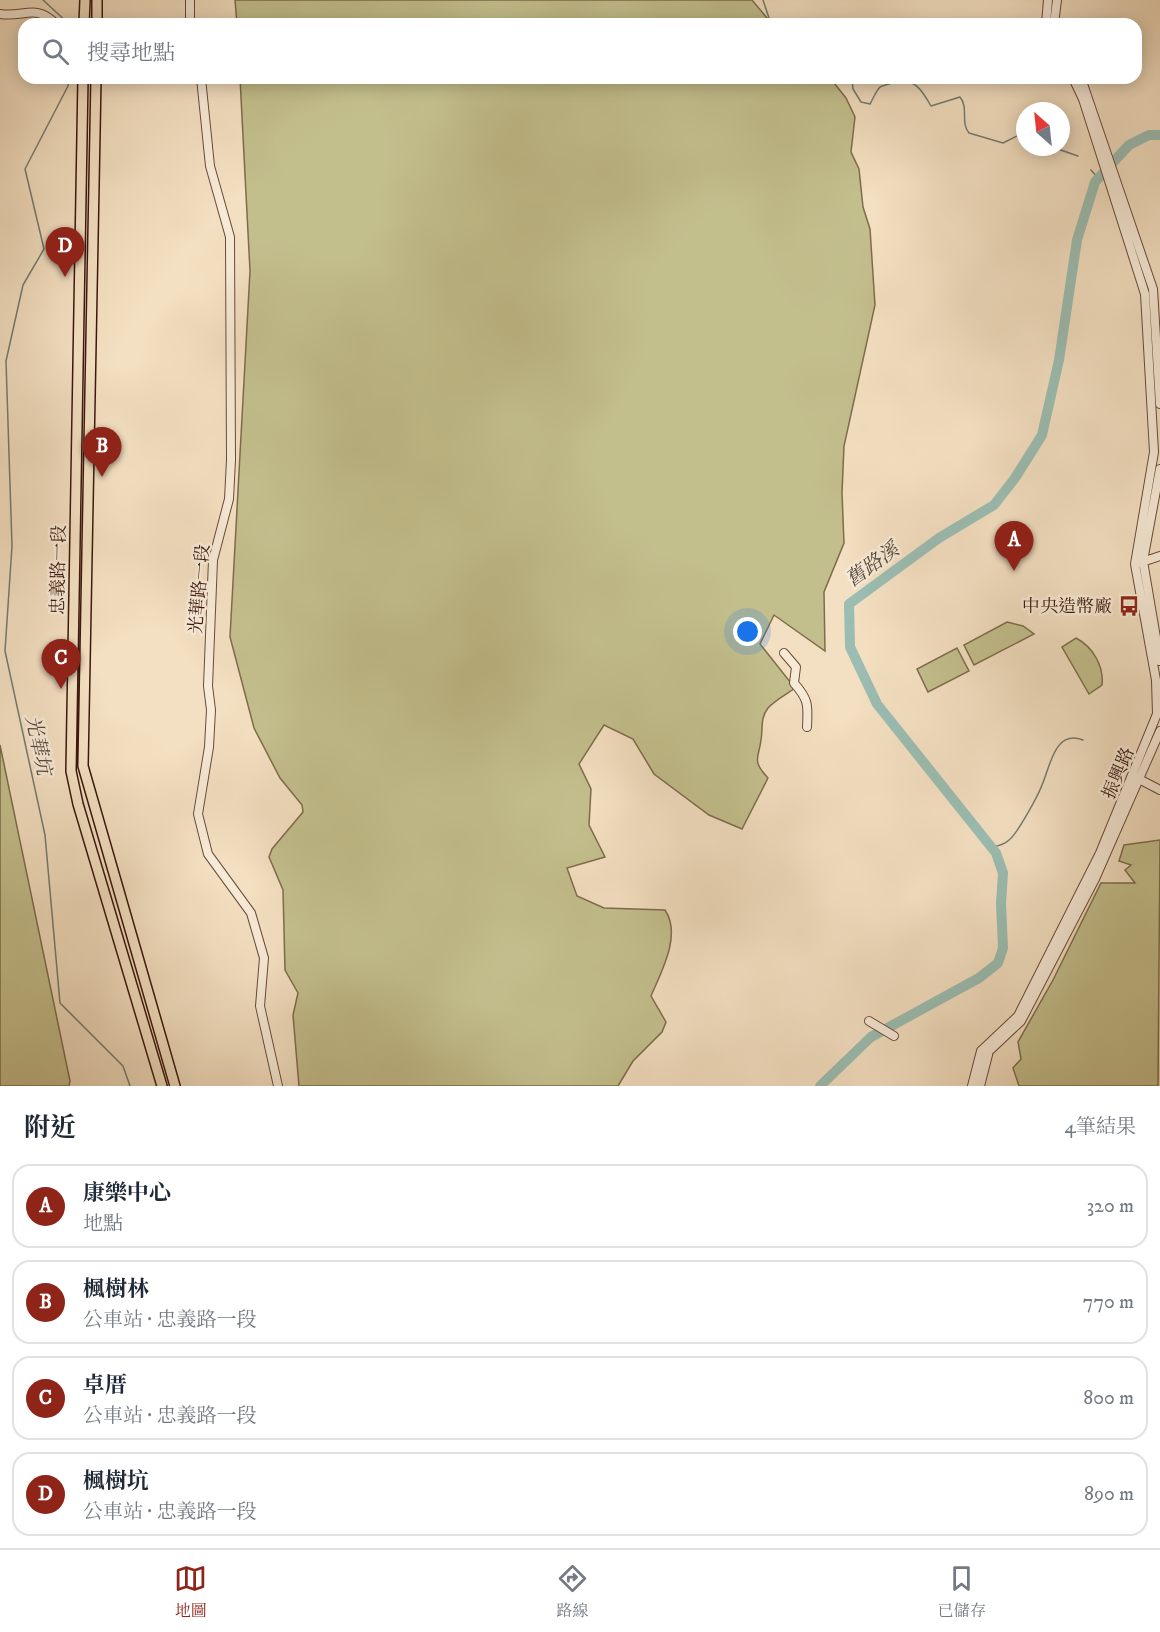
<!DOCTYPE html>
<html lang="zh-TW">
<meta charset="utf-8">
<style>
body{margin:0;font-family:"IM FELL DW Pica","Noto Serif TC",serif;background:#f2f2f3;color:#1f2937}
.compass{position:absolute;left:1016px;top:102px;width:54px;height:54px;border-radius:50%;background:#fff;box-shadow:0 3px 15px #0003;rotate:333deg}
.you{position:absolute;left:748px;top:632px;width:21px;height:21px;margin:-15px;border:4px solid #fff;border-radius:50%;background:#1a73e8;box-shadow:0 0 0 9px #1a73e833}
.badge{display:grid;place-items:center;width:39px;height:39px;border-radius:50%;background:#8f2418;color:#fff;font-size:20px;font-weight:700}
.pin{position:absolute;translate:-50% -50px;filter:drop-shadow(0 2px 3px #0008)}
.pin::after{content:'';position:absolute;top:32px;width:21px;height:18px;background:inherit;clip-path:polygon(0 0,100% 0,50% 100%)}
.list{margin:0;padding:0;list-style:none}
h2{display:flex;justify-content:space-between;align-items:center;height:78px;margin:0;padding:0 24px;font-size:26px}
h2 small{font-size:20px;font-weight:400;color:#747a83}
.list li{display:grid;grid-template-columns:39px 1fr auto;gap:18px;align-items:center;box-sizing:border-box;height:84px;margin:0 12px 12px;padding:0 12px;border:2px solid #e0e1e3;border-radius:18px}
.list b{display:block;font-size:22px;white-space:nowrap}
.list p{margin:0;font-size:20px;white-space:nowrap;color:#747a83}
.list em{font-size:20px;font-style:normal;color:#747a83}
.icon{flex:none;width:33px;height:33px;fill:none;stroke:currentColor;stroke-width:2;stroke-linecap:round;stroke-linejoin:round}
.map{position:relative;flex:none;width:1160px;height:1086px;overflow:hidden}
.search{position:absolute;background:#fff;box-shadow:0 3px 15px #0003;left:18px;right:18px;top:18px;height:66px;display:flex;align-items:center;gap:15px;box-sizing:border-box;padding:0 21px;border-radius:18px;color:#747a83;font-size:22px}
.sheet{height:462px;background:#fff}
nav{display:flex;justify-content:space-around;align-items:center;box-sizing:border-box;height:84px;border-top:2px solid #e0e1e3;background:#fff;font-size:16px;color:#747a83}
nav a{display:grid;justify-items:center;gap:3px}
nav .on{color:#8f2418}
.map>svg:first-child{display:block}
.green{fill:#c3bf8d;stroke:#7e6c4c;stroke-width:1.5}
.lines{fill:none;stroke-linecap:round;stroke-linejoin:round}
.stream{stroke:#747b70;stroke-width:1.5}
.river{stroke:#9bbdb2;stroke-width:10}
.minor-casing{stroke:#684a39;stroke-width:10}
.major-casing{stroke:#3a180c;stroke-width:12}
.minor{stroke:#f7ead7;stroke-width:8}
.major{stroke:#f3dfc1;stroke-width:9}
.labels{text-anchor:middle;stroke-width:5;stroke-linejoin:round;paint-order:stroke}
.street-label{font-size:18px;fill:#3a180c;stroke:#f7ead7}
.poi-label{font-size:18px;fill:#3a180c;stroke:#f7ead7;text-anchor:end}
.water-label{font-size:20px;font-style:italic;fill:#574a3e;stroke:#f7ead7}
</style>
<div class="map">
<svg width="1160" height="1086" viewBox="0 0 1160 1086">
<rect width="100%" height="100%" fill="#f3dfc1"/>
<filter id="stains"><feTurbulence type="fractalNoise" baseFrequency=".00333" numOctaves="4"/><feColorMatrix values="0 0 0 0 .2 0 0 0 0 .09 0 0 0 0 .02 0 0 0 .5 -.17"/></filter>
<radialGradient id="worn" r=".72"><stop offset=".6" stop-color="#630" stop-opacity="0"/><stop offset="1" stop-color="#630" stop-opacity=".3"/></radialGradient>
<!-- green -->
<path class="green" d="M235,0H752L772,24H237Z
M240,78H830L846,98L855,117L851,152L859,169L863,207L870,229L875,305L844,446L842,493L844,543L824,592L825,651L774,615L760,644L795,688C787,694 775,700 768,708C760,718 763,729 761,740C759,758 751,760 768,778L742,829L709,815L654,774L633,739L604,725L579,764L591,789L589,825L605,857L567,868L577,896L604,908L665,910C682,935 661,972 651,996L666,1022L662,1032L633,1061L618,1086H299L293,1015L298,993L285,970L283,890L269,857L272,849L303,812L302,805L280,778L254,728L230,637L250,271Z
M1007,622L1023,626L1034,634L974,665L964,645Z
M1076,638C1093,647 1104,666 1102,685L1089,694L1062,647Z
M957,648L969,671L928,692L917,669Z
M0,745L70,1081L69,1086H0Z
M1160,840L1158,1086H1019L1013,1068L1021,1059L1018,1042L1053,980L1101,883H1135L1125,870L1131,865L1119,861L1124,845Z"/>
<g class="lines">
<!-- stream -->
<path class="stream" d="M43,0L69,24
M763,0L771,24
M852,78L853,89L861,102L870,104C873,99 876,91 880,87C884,85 890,84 894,82C914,77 922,90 931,106L960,97C969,108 960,122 969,133L1003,143L1025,132
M69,79L68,86L25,169L44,249L23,285L6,361L12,546L5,651L45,835L60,1003L123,1066L130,1086
M1052,147L1078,156
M1091,170L1098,178
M992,847C998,846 1005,844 1009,840C1017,834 1038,796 1042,785C1050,768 1054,729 1083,740"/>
<!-- river -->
<path class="river" d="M820,1086L871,1037L979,978L998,963L1003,948L1001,904L1003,873L996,853L877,704L850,647L849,604L939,538L994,505L1015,478L1042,435L1059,360L1077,240L1095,182L1129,145L1149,135H1160"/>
<!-- minor casing -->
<g class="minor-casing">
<path id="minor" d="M190,0V24
M0,14C23,18 36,3 56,24
M1046,24L1048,0
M1054,24L1057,0
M201,78L210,166L230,237L231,460L229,499L213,560L208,686L211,710L209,747L198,814L208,854L251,913L264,958L260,1006L278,1086
M1081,78L1153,289L1160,404
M1160,469L1143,561L1160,661
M1139,563L1160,556
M784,653L796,667L794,683C809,700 808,705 807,727
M1137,778L1160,790
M869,1021L894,1036
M972,1086L981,1051L1018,1016L1100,853L1157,714L1156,680L1135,564L1154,452L1145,294L1083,99L1073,78
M980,1086L989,1051L1021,1021L1095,879L1160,731"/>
</g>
<!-- major casing -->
<g class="major-casing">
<path id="major" d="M84,24L85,0
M97,24V0
M83,78L71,771L78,804L162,1086
M96,78L83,766L175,1086"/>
</g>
<!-- minor -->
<use href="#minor" class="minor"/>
<!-- major -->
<use href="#major" class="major"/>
</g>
<!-- icons -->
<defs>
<g id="bus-bare" transform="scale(1.62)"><path d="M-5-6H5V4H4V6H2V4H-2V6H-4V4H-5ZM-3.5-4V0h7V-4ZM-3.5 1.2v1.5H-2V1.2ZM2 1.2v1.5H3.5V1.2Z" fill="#8f2418" stroke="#f7ead7" stroke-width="2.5" paint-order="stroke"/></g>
</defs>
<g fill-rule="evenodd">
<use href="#bus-bare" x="1129" y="606"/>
</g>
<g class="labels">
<!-- street labels -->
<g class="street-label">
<text transform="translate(58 570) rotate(-89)" y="6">忠義路一段</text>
<text transform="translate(199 589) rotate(-85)" y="6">光華路一段</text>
<text transform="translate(1118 773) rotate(-67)" y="6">振興路</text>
</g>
<!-- poi labels -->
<g class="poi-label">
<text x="1112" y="612">中央造幣廠</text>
</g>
<!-- water labels -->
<g class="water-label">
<text transform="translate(872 564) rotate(-36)" y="7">舊路溪</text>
<text transform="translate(39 745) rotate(78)" y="7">光華坑</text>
</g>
</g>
<rect width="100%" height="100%" filter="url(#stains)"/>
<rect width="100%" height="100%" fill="url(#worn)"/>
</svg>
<svg class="compass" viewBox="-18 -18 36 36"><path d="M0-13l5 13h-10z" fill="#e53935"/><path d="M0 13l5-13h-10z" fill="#747a83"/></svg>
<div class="you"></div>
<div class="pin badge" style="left:1014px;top:571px">A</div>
<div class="pin badge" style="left:102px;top:477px">B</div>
<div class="pin badge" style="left:61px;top:689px">C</div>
<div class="pin badge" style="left:65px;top:277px">D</div>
<div class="search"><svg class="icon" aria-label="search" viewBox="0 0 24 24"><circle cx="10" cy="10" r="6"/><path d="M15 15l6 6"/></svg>搜尋地點</div>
</div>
<section class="sheet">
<h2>附近<small>4筆結果</small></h2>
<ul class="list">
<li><span class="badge">A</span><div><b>康樂中心</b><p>地點</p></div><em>320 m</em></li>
<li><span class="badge">B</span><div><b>楓樹林</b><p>公車站 · 忠義路一段</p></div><em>770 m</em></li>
<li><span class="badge">C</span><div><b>卓厝</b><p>公車站 · 忠義路一段</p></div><em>800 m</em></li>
<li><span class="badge">D</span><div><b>楓樹坑</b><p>公車站 · 忠義路一段</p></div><em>890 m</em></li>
</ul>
</section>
<nav>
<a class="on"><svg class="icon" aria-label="map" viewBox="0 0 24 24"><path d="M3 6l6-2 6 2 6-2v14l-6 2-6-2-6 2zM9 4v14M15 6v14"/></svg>地圖</a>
<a><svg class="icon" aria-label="directions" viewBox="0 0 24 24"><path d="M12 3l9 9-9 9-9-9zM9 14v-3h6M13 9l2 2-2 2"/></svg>路線</a>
<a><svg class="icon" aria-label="saved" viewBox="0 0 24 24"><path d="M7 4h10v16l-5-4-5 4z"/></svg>已儲存</a>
</nav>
